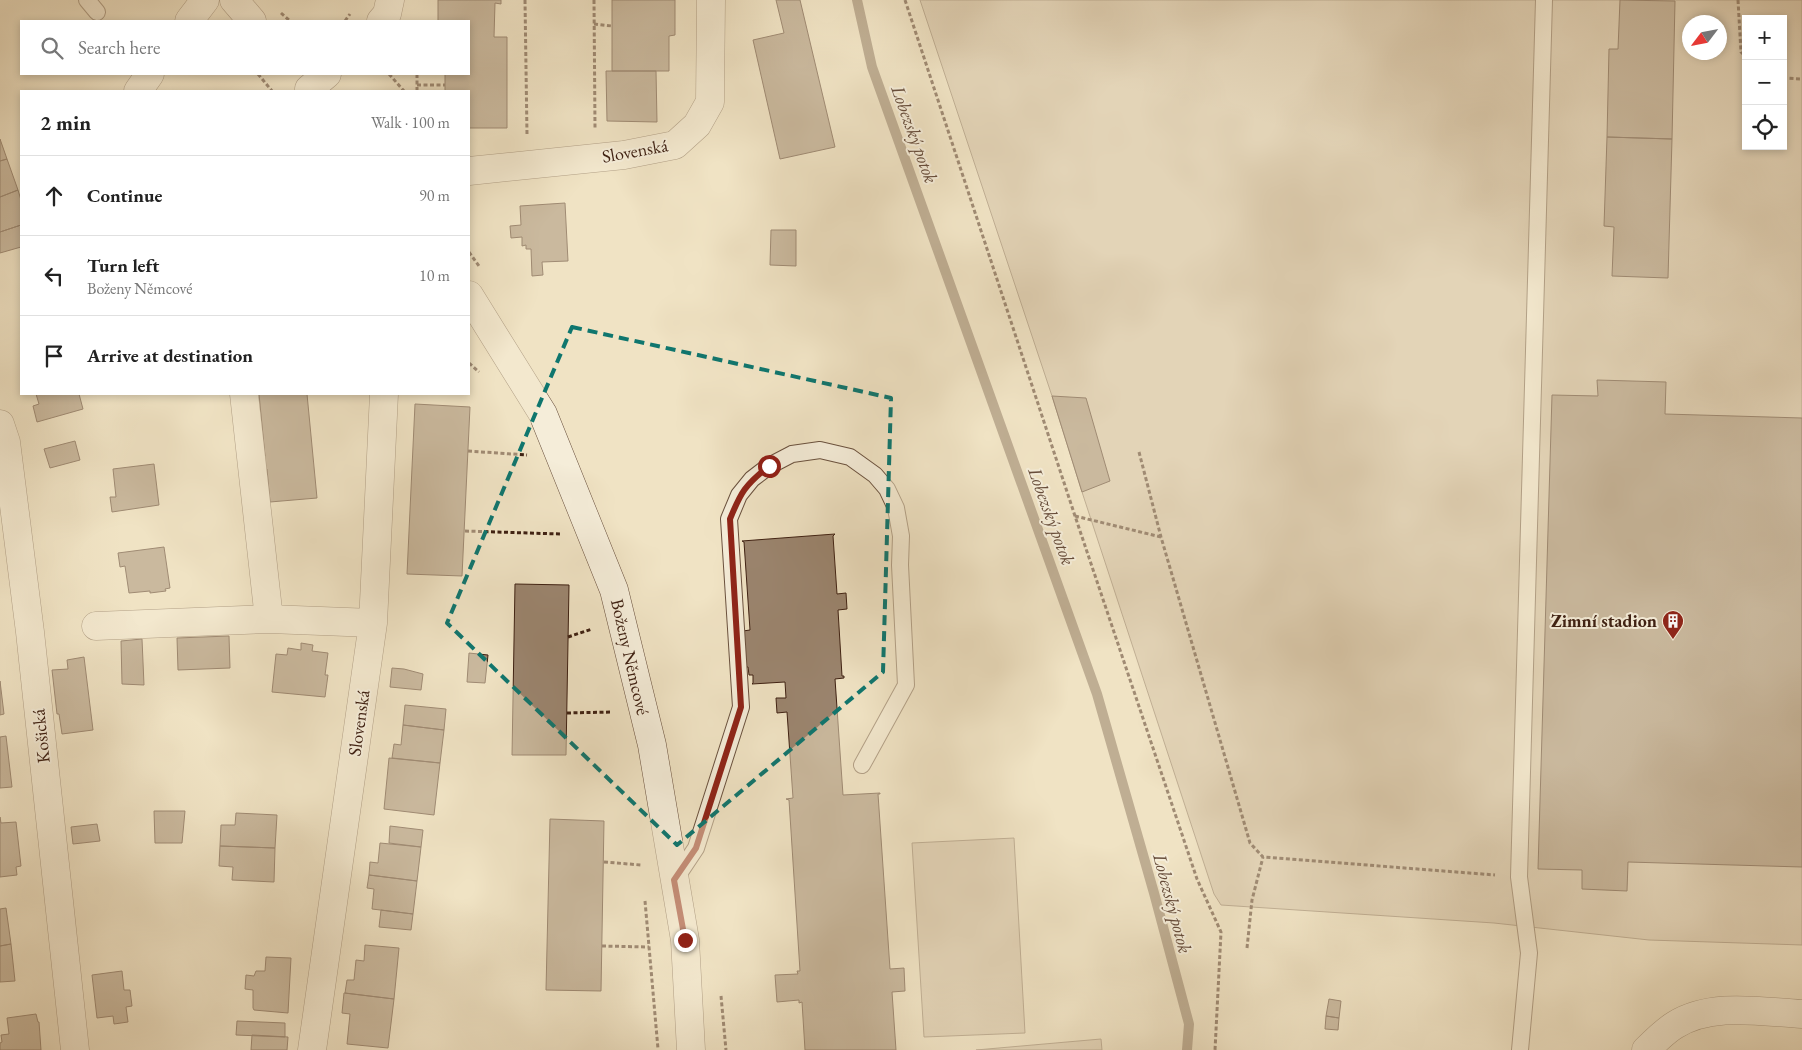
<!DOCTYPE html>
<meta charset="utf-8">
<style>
body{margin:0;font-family:"EB Garamond",serif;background:#f2f2f2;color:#222}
.controls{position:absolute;right:15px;top:15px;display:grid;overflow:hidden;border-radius:0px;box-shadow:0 2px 8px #0003}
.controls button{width:45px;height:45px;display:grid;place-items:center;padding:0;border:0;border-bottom:1px solid #e0e0e0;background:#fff;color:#222;font:25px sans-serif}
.compass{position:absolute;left:1682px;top:15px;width:45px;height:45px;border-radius:50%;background:#fff;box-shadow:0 2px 8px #0003;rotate:238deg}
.stop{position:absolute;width:15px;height:15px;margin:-11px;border:4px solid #8f2418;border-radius:50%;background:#fff}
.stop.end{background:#8f2418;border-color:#fff;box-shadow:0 1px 5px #0008}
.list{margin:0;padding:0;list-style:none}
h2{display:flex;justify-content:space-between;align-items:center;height:65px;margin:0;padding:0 20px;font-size:21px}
h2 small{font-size:16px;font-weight:400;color:#767676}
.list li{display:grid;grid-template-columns:32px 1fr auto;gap:15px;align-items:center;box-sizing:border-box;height:80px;padding:0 20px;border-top:1px solid #e0e0e0}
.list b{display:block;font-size:19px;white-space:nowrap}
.list p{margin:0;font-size:16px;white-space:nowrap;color:#767676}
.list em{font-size:16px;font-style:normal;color:#767676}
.icon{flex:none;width:28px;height:28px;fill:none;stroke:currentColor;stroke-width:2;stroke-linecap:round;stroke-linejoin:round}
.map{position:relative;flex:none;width:1802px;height:1050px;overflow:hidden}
.search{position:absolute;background:#fff;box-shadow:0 2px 8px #0003;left:20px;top:20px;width:450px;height:55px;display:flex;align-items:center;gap:12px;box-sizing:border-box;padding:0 18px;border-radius:0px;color:#767676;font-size:19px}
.panel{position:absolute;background:#fff;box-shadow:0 2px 8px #0003;left:20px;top:90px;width:450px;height:305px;border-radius:0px}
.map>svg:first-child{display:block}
.green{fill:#d2c2a6;stroke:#88715c;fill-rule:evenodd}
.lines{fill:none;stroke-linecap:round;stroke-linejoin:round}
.stream{stroke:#846d58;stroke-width:10}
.building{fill:#9b856f;stroke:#3e2012}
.service-casing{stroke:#6a513e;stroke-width:18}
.minor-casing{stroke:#6a513e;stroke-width:29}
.path{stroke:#3e2012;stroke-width:3;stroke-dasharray:4 2.5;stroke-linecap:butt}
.service{stroke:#f5edd9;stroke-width:16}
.minor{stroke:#f5edd9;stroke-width:28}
.route{stroke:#8f2418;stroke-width:6}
.marked{fill:none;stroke:#0f766e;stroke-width:4;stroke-dasharray:10 6;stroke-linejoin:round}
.labels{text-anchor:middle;stroke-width:4;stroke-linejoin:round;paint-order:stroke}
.street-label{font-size:18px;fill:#3e2012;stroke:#f5edd9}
.poi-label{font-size:18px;font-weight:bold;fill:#3e2012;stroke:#f5edd9;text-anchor:end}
.water-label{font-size:19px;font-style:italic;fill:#674d3b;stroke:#f5edd9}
</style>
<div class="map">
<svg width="1802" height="1050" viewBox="0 0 1802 1050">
<rect width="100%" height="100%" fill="#f0e3c4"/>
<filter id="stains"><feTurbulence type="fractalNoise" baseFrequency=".004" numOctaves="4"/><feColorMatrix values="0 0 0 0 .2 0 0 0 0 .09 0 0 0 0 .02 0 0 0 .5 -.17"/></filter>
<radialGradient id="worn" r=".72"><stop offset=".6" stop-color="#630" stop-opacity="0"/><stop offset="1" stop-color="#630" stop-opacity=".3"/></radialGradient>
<!-- green -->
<path class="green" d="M920,0H1802V945L1649,940L1494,923L1221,905L1214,894L1082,492L1052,396ZM1746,19H1783V146H1746ZM1690,22H1720V52H1690Z
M1014,838L1025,1033L924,1037L912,843Z
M1101,1039L1102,1050H976Z"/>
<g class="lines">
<!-- stream -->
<path class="stream" d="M857,0L872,67L1097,694L1154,893L1189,1024L1187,1050"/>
</g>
<!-- building -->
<path class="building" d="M438,0H501V4L495,3L494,37H507V128H469V91H445V74H469V21H438Z
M612,0H675V35L669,36V71H612Z
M776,0H800L835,147L780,159L753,40L784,33Z
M1620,0L1675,1L1672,139L1607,137L1609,49H1618Z
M606,71H656L657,122L607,121Z
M1607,137L1672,139L1668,278L1612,276L1614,227L1604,226Z
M0,139L7,159L0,161Z
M7,159L18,190L0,197V161Z
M18,190L21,200V225L0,232V197Z
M565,203L568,261L542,262L543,275L532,276L531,249H526V245L522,246V237L511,238L510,226L521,225L520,206Z
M21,225V247L0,253V232Z
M771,230H796V266L770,265Z
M1597,380L1666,382L1665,414L1802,418V867L1628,862L1627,891L1582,889V870L1538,869L1552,395L1598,396Z
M36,394H79L83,409L37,422L33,406L39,404Z
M259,394H307L317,498L270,502L267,469H264V456H265Z
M1052,396L1086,398L1110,481L1082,492Z
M415,404L470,407L462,576L407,574Z
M75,441L80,460L50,468L44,449Z
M154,464L159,505L112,512L110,497H116L113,469Z
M835,534L833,536L837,594L846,593L847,609L838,610L842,676H844V678L835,679L843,795L880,793V794H878L890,969L904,968L905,991L892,992L896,1050H805L802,1002L799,1003V1000L777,1002L775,975L798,974L797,971H800L789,800L786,799L793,798L787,712L777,713L776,698H786L785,682L752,684L753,683V675H749L748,667H745L743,631L750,630L744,542L742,541Z
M164,547L170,588L165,589L166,591L150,593V591L129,593L125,566L120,567L118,553Z
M515,584L569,585L566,755H512Z
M229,636L230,668L178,670L177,638Z
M142,639L144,685L122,684L121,641Z
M301,643L313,645L312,651L328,653L325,675H328L325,697L272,692L276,654L287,655L288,648L301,650Z
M469,653L488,655L485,683L467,682Z
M84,657L93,730L62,734L59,714H57L52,670L68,669L67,660Z
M392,668L404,669L423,674L421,690L390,687Z
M0,681L4,714L0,715Z
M405,705L446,709L444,730L403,725Z
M403,725L444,730L440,763L392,758L394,744L401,745Z
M6,736L12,787L0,788V737Z
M389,758L440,763L434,815L384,809Z
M154,811H185L182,843H155Z
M236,813L277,815L275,848L220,846L221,825H235Z
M0,817L1,823L16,822L21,866L16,867L17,875L0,877Z
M550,819L604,821L601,991L546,990Z
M97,824L100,841L73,844L71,827Z
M390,826L423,830L421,847L389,843Z
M380,843L421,847L417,881L369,875L370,862L378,863Z
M220,846L275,848L274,882L232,880L233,867L219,866Z
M369,875L417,881L413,914L372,909L374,889L367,888Z
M6,908L11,944L0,946V909Z
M381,910L413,914L411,930L379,927Z
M11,944L15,981L0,982V946Z
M365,945L399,948L394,999L345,993L347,980H354L356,960L364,961Z
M266,957L291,958L288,1013L254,1010L253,1008V990L245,989L246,975L254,976L256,971H265Z
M122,971L124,990H130L132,1006L126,1007L128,1022L114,1024L113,1016L97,1018L92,975Z
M344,993L394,999L388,1048L347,1044L350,1014L342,1013Z
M1329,999L1341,1001L1339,1018L1326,1016Z
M36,1014L38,1022H39L41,1050H0V1043L2,1042L1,1035L9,1034L7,1018Z
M1326,1016L1339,1018L1338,1030L1325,1029Z
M237,1021L285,1023V1037L236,1035Z
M252,1035L288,1037L287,1050H251Z"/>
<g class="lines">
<!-- service casing -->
<g class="service-casing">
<path id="service" d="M87,0L97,12
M674,881L696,848L741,707L729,519L739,495L752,479L769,466L792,454L820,450L850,457L875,475L887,489L896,508L901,536L900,565L906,685L862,765
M1520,1050L1529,953L1519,877L1544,0"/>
</g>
<!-- minor casing -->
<g class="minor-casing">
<path id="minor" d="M234,0L252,21
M189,21L205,0
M381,21L387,14L390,0
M309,89L327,74
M138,91L150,74
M469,171L624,155L675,145L697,125L710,102L711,0
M469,295L543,414L614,590L652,745L685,940L691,1050
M244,394L269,619
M0,424L6,442L30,632L75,1050
M96,626L269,619L373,623
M312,1050L373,623L384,394
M1646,1050C1655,1041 1665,1031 1675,1025C1712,1002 1761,1012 1802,1014"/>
</g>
<!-- path -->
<path class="path" d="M525,0L527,135
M594,0L595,128
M905,0L1075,516L1197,879L1221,932L1215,1050
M1738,0L1741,52L1746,57
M281,13L290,21
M345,21L350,14
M594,24L612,26
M258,74L272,91
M389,74L404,91
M1783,78L1802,79
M417,85H445
M417,91V74
M469,252L479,266
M469,363L479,372
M468,451L527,455
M1139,452L1161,537L1250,843L1263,857L1495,875
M1075,516L1161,537
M465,531L560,534
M568,637L592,629
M567,713L612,712
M604,862L641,865
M645,901L658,1049
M602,946L649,947
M1247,948L1252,900L1263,857
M721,996L726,1050"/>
<!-- service -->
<use href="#service" class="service"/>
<!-- minor -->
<use href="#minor" class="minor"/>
</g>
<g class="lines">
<!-- route -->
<path class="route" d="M685,940L674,880L696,848L741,707L730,519C741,492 745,485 769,466"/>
</g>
<!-- marked area -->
<path d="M0 0H1802V1050H0ZM572,327L891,398L883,672L677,845L447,623Z" fill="#f0e3c4" fill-opacity=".55" fill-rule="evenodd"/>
<path class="marked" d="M572,327L891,398L883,672L677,845L447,623Z"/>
<!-- icons -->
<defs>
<g id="building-pin" transform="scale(1.125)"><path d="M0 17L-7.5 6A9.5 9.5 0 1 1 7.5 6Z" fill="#8f2418" stroke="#f5edd9"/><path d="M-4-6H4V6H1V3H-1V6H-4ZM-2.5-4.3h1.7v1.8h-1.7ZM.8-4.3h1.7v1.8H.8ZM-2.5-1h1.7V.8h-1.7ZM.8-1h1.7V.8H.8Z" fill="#fff"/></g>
</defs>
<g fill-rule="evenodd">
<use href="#building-pin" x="1673" y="621"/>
</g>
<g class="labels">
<!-- street labels -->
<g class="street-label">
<text transform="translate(635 151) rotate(-10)" y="6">Slovenská</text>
<text transform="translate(630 657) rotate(77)" y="6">Boženy Němcové</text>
<text transform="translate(359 723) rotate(-82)" y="6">Slovenská</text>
<text transform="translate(41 736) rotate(-96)" y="6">Košická</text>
</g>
<!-- poi labels -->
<g class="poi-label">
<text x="1657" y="627">Zimní stadion</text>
</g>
<!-- water labels -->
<g class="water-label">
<text transform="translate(915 134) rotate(70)" y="7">Lobezský potok</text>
<text transform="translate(1052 516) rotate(70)" y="7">Lobezský potok</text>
<text transform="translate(1173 903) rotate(75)" y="7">Lobezský potok</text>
</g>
</g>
<rect width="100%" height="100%" filter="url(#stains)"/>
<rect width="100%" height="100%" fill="url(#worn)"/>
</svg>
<div class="controls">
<button>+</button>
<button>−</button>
<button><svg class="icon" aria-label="locate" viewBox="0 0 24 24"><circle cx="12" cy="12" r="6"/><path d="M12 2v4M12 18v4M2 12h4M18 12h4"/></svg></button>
</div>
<svg class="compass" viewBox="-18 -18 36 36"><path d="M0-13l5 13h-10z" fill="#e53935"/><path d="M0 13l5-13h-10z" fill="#767676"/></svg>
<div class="stop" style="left:769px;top:466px"></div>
<div class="stop end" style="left:685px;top:940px"></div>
<div class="search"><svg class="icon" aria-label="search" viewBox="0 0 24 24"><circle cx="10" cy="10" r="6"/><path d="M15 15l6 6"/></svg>Search here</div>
<section class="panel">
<h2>2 min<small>Walk · 100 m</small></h2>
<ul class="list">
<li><svg class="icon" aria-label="ahead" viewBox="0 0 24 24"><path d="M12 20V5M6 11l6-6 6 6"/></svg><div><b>Continue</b></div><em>90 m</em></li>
<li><svg class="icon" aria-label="left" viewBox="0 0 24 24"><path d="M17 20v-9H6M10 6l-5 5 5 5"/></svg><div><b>Turn left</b><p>Boženy Němcové</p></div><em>10 m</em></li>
<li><svg class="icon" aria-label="arrive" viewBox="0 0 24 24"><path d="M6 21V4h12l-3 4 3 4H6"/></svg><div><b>Arrive at destination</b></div></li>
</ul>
</section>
</div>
